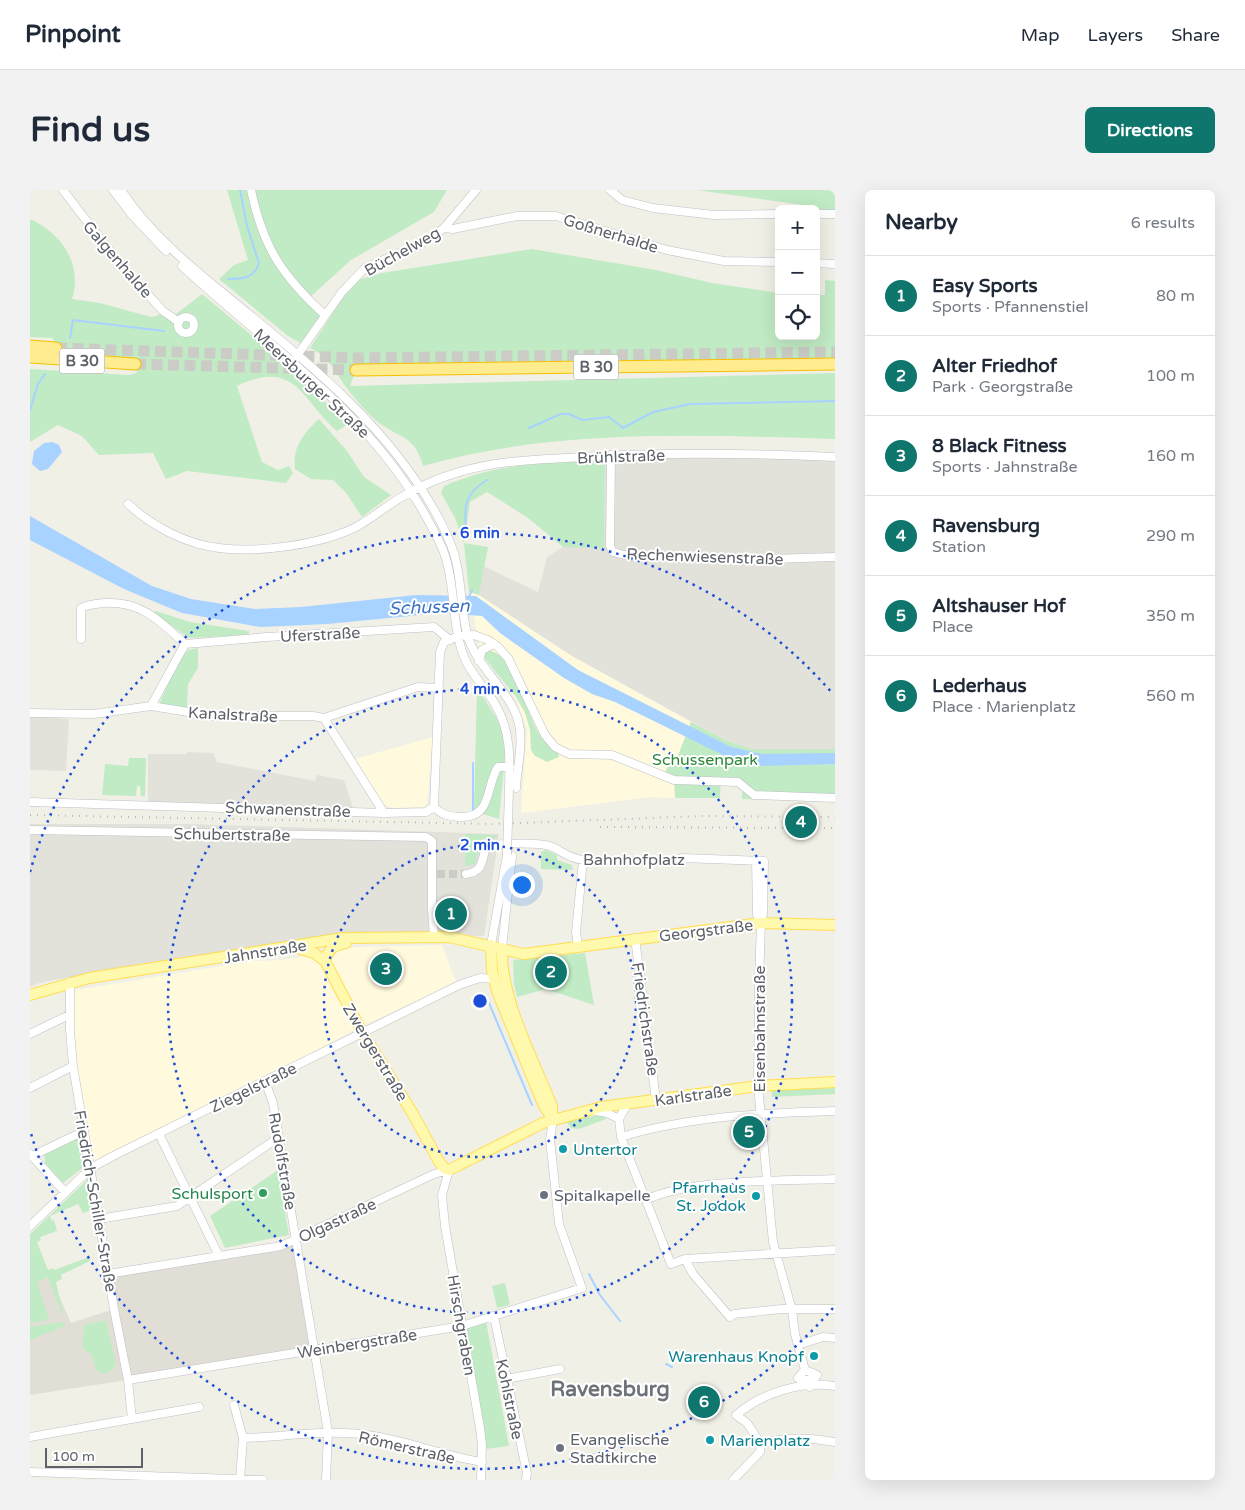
<!DOCTYPE html>
<meta charset="utf-8">
<style>
body{margin:0;font-family:"Varela Round",sans-serif;background:#f2f2f3;color:#1f2937}
.controls{position:absolute;right:15px;top:15px;display:grid;overflow:hidden;border-radius:8px;box-shadow:0 5px 20px #0002}
.controls button{width:45px;height:45px;display:grid;place-items:center;padding:0;border:0;border-bottom:1px solid #e0e1e3;background:#fff;color:#1f2937;font:25px sans-serif}
.scale{position:absolute;left:15px;bottom:12px;width:98px;box-sizing:border-box;padding-left:5px;border:2px solid #5d6168;border-top:0;font-size:14px;line-height:18px;white-space:nowrap;color:#5d6168;-webkit-text-stroke:4px #fff;paint-order:stroke}
.you{position:absolute;left:491px;top:694px;width:18px;height:18px;margin:-12px;border:4px solid #fff;border-radius:50%;background:#1a73e8;box-shadow:0 0 0 8px #1a73e833}
.badge{display:grid;place-items:center;width:32px;height:32px;border-radius:50%;background:#0f766e;color:#fff;font-size:16px;font-weight:700}
.pin{position:absolute;translate:-50% -50%;border:2px solid #fff;box-shadow:0 1px 5px #0006}
.list{margin:0;padding:0;list-style:none}
h2{display:flex;justify-content:space-between;align-items:center;height:65px;margin:0;padding:0 20px;font-size:21px}
h2 small{font-size:16px;font-weight:400;color:#747a83}
.list li{display:grid;grid-template-columns:32px 1fr auto;gap:15px;align-items:center;box-sizing:border-box;height:80px;padding:0 20px;border-top:1px solid #e0e1e3}
.list b{display:block;font-size:19px;white-space:nowrap}
.list p{margin:0;font-size:16px;white-space:nowrap;color:#747a83}
.list em{font-size:16px;font-style:normal;color:#747a83}
.icon{flex:none;width:28px;height:28px;fill:none;stroke:currentColor;stroke-width:2;stroke-linecap:round;stroke-linejoin:round}
.map{position:relative;flex:none;width:805px;height:1290px;overflow:hidden;border-radius:8px}
header{display:flex;align-items:center;gap:30px;box-sizing:border-box;height:70px;padding:0 25px;background:#fff;border-bottom:1px solid #e0e1e3}
header strong{font-size:24px}
nav{display:flex;gap:28px;margin-inline-start:auto;font-size:18px}
.intro{display:flex;align-items:center;justify-content:space-between;box-sizing:border-box;height:120px;padding:0 30px}
h1{margin:0;font-size:35px}
.button{padding:12px 22px;border-radius:8px;background:#0f766e;color:#fff;font-size:18px;font-weight:700}
main{display:flex;gap:30px;padding:0 30px}
aside{flex:1;background:#fff;border-radius:8px;box-shadow:0 5px 20px #0002}
.map>svg:first-child{display:block}
.commercial{fill:#fffadd}
.industrial{fill:#e2e1da}
.education{fill:#e1dfd5}
.green{fill:#c1ebc4}
.water{fill:#a8d2ff}
.lines{fill:none;stroke-linecap:round;stroke-linejoin:round}
.stream{stroke:#a8d2ff;stroke-width:2}
.minor-tunnel{stroke:#ccccc6;stroke-width:8;stroke-dasharray:8 4;stroke-linecap:butt}
.highway-tunnel{stroke:#ccccc6;stroke-width:11;stroke-dasharray:11 5.5;stroke-linecap:butt}
.minor-casing{stroke:#bebfc6;stroke-width:9}
.major-casing{stroke:#ffdd51;stroke-width:12}
.highway-casing{stroke:#f7bf00;stroke-width:13}
.minor{stroke:#fff;stroke-width:8}
.major{stroke:#fff9ad;stroke-width:10}
.highway{stroke:#ffec8f;stroke-width:11}
.rail{stroke:#b7b8b9;stroke-width:2;stroke-dasharray:1 6;stroke-linecap:butt}
.minor-bridge-casing{stroke:#bebfc6;stroke-width:9;stroke-linecap:butt}
.minor-bridge{stroke:#fff;stroke-width:8}
.ring{fill:none;stroke:#1d4ed8;stroke-width:2.5;stroke-dasharray:2.5 5}
.culture-dot{fill:#0f9aa8;stroke:#fff;stroke-width:2}
.leisure-dot{fill:#2e9e5b;stroke:#fff;stroke-width:2}
.worship-dot{fill:#6b7280;stroke:#fff;stroke-width:2}
.labels{text-anchor:middle;stroke-width:4;stroke-linejoin:round;paint-order:stroke}
.shield{fill:#fff;stroke:#8e9095;stroke-width:1}
.shield-label{font-size:15px;font-weight:bold;fill:#5d6168}
.street-label{font-size:16px;fill:#5d6168;stroke:#fff}
.park-label{font-size:16px;fill:#2d8739;stroke:#fff}
.culture-label{font-size:16px;fill:#0d838f;stroke:#fff;text-anchor:start}
.leisure-label{font-size:16px;fill:#27864d;stroke:#fff;text-anchor:end}
.worship-label{font-size:16px;fill:#5b616d;stroke:#fff;text-anchor:start}
.water-label{font-size:18px;font-style:italic;fill:#3c73c6;stroke:#fff}
.district-label{font-size:21px;font-weight:bold;fill:#6e737a;stroke:#fff}
.centre{fill:#1d4ed8;stroke:#fff;stroke-width:2.5}
.ring-label{font-size:15px;text-anchor:middle;font-weight:bold;fill:#1d4ed8;stroke:#fff;stroke-width:4;stroke-linejoin:round;paint-order:stroke}
</style>
<header>
<strong>Pinpoint</strong>
<nav><a>Map</a><a>Layers</a><a>Share</a></nav>
</header>
<div class="intro"><h1>Find us</h1><a class="button">Directions</a></div>
<main>
<div class="map">
<svg width="805" height="1290" viewBox="0 0 805 1290">
<rect width="100%" height="100%" fill="#f1f0e6"/>
<!-- commercial -->
<path class="commercial" d="M439,402L449,405L542,466L661,532L644,576L645,608L621,607L491,623L497,539L487,511L450,457Z
M403,547L397,614L394,617L362,618L352,614L325,569Z
M412,755L426,792L325,840L61,978L49,912L40,801L221,771L253,770L325,757Z"/>
<!-- industrial -->
<path class="industrial" d="M678,262L805,267V559H721L697,551L542,466L449,405L453,376L508,402L517,367L533,357H574L575,271Z
M0,526L39,529L36,581L0,580Z
M157,562L183,563L187,572L285,591L287,585L314,590L323,618L118,620V564H157Z
M0,634H160L469,644L454,746L322,744L109,774L9,793L0,797Z"/>
<!-- education -->
<path class="education" d="M266,1050L284,1161L0,1205V1078L19,1083L41,1133L84,1119L78,1084Z"/>
<!-- green -->
<path class="green" d="M197,0H417L404,22L321,70L278,109L295,125L274,155L258,146L189,89L204,75L218,70Z
M667,0H805V22L787,23V17Z
M0,29C32,43 53,75 42,109L70,113L121,127L127,126L133,121L141,128L172,104L257,175L318,234L307,241C271,210 266,168 207,196L232,272L248,280L259,276L263,283L256,293L157,281L136,289L123,263L69,265L52,246L28,235L0,252V179L99,185L107,183L103,169L28,165L23,148L0,147Z
M502,59L626,80L682,93L749,103V146H786V105H795V90L805,91V169L328,175L320,196L805,183V249C670,245 524,238 393,276C385,245 370,249 348,232C337,223 325,209 316,197C303,179 301,169 280,158L306,118L312,102L320,92L352,83Z
M289,229L317,261L334,287L361,305L332,327L317,304L303,290L281,289L265,279C262,257 274,243 289,229Z
M575,271L574,358L533,357L498,328L457,302L440,312L434,353L458,357L449,405L439,402L434,354L425,328L411,303L414,296C468,273 517,272 575,271Z
M126,421L160,432L219,441V445L159,448L124,423Z
M168,458V478L158,494L157,519L129,514L148,472L158,460Z
M459,460C497,472 493,547 528,562L529,567L517,572L505,566L501,560L500,540L495,523L486,507L456,470L454,465Z
M447,497L471,535L476,557L469,629L444,621Z
M661,532L697,551L721,559H805V610L712,609V590L700,596L691,590L690,608H645L644,588L635,583L638,576H644Z
M99,568H116L115,606H111L110,596H107L106,606L72,605L75,574L98,576Z
M435,644L467,645V648H452L445,674L435,676Z
M516,660L527,665V670L542,675L543,680L511,679V662Z
M555,763L564,815L516,799L487,807L484,794L483,770Z
M805,898V904L742,907V900Z
M575,924L576,929L549,939L541,938L536,931Z
M50,946L55,976L33,993L15,973L14,963Z
M248,980L259,1045L195,1058L180,1026Z
M59,988L64,1019L53,1023L48,1014L20,1026L22,1031L24,1030L27,1041L10,1047L11,1050L7,1052L18,1080L23,1078L24,1080L59,1067L60,1071L31,1085L32,1089L26,1092L33,1123L32,1125L18,1087L7,1092L19,1130L0,1133V1044Z
M475,1093L480,1115L467,1118L462,1096Z
M76,1130L86,1174L82,1180L74,1184L66,1180L62,1165L52,1158L54,1135Z
M456,1131L479,1256L455,1259L434,1137Z
M33,1132L35,1136L0,1150V1137Z"/>
<!-- water -->
<path class="water" d="M23,252L29,255L32,262L18,279L10,281L2,274L4,261L14,253Z
M0,326L122,396L161,409L225,419L271,417L386,405L446,406L548,480L701,557L732,564L805,563V574L732,576L695,566L585,512L562,504L534,488L470,443L452,426L411,423L297,434L230,437L152,423L94,399L0,350Z"/>
<g class="lines">
<!-- stream -->
<path class="stream" d="M198,89C212,89 224,89 229,73L217,36L210,0
M40,148L43,130L134,141
M0,220L8,194L15,184
M499,238L531,224H539L552,230L579,227L593,238L623,222L660,214L805,211
M436,341C434,316 434,304 457,290
M439,407L442,400
M443,621V573
M456,806L502,915
M559,1084L570,1105L590,1131
M636,1174L642,1177
M671,1196L676,1199L683,1214"/>
<!-- minor-tunnel -->
<path class="minor-tunnel" d="M407,684H436"/>
<!-- highway-tunnel -->
<path class="highway-tunnel" d="M26,158L328,168L805,162
M105,174L326,180"/>
<!-- minor casing -->
<g class="minor-casing">
<path id="minor" d="M33,0L88,72L133,121L149,132
M83,0L102,25L136,61
M91,0C122,47 166,81 209,116C283,176 362,241 408,327C416,342 424,358 427,376C432,399 431,424 438,447C448,478 476,497 487,527C495,550 487,575 486,598
M221,0C233,57 252,86 295,125
M580,0L592,10L623,18L684,25L749,24
M786,24H805
M414,38L423,39L487,26H526L637,60L694,71L749,72
M786,73L803,74
M152,76C235,153 331,216 390,316C398,330 407,345 413,360C426,394 421,433 434,467C441,485 456,498 465,514C481,541 480,569 479,599
M148 135a8 8 0 1 1 16 0a8 8 0 1 1-16 0Z
M266,167L312,102L335,78L391,54L414,38L446,0
M581,265L580,356L583,362L598,366L710,370L805,367
M98,314C122,336 155,354 189,358C228,363 290,355 326,337C341,329 355,317 370,308C398,291 433,279 465,274C494,269 523,269 552,267C636,262 720,263 805,267
M51,449V418C59,414 66,414 74,413C111,411 129,430 155,454L237,447L404,437L420,450
M449,471L452,460L464,454
M121,516L155,454
M0,523L64,524L121,516L183,526H283L294,528L354,623
M294,528L388,497L409,498
M0,612L354,623L396,622L404,617
M404,617L410,462L414,452L429,446L444,445L458,450L467,456L478,468L515,545L525,557L539,564L582,565L644,590L708,592L724,605L805,608
M404,617C412,625 418,626 429,627C463,629 455,597 468,577H480
M0,640L396,647L402,651V719L404,746
M726,670L727,724L730,733
M436,684C453,682 451,672 456,658C464,652 510,653 520,656C533,661 537,668 553,670L644,671L652,668L734,671L733,723L731,733L729,791L728,896L743,1052L762,1120L765,1144L775,1180
M605,748L626,910
M461,755L477,665
M548,756L546,742L553,670
M472,758L482,666
M40,792V840L43,876L84,1119L98,1190L102,1229
M0,844L39,825
M235,891L243,913L298,1242L296,1290
M0,898L43,876
M597,914L589,929L591,947L641,1074L655,1069L805,1060
M566,921L577,923L589,929
M129,944L189,1066
M591,947C660,926 733,923 805,921
M0,964L35,1002
M2,966L54,941
M419,980L412,1005L415,1036L450,1238L452,1255L451,1290
M616,1010C658,989 755,991 805,989
M69,1029L147,1016L248,948
M0,1036L61,978L83,966L429,795L450,788L463,789
M655,1069L663,1084L700,1127L704,1124L752,1119H805
M78,1084L251,1056L404,984L419,980
M464,1127L497,1283L496,1290
M768,1155L793,1147L805,1148
M476,1189L530,1179
M98,1190L432,1136L552,1098L529,1034L520,949L523,930
M778,1190L785,1188L787,1185L775,1180L768,1188L770,1190H778L780,1197
M204,1215L213,1248L210,1290
M0,1247L169,1217
M213,1248C256,1247 300,1238 344,1246C380,1252 415,1266 452,1272
M731,1254L717,1233L706,1225C732,1203 770,1191 805,1196
M731,1254C756,1246 780,1248 805,1252
M0,1282L233,1290
M703,1290L730,1262L731,1254"/>
</g>
<!-- major casing -->
<g class="major-casing">
<path id="major" d="M461,755L462,780L467,801L513,914L523,930
M267,758L284,763L295,771L332,842L383,924L408,970L414,978L419,980L513,933L571,917L728,896L805,892
M472,758C470,808 503,869 522,916V928
M295,771C299,758 303,756 316,753
M0,805L59,788L313,748L419,747L494,764L731,733L805,735"/>
</g>
<!-- highway casing -->
<g class="highway-casing">
<path id="highway" d="M0,156L26,158
M0,167L105,174
M326,180L805,174"/>
</g>
<!-- minor -->
<use href="#minor" class="minor"/>
<!-- major -->
<use href="#major" class="major"/>
<!-- highway -->
<use href="#highway" class="highway"/>
<!-- rail -->
<path class="rail" d="M0,625L463,634L672,626L805,627
M570,637L805,638"/>
<!-- minor-bridge casing -->
<g class="minor-bridge-casing">
<path id="minor-bridge" d="M477,665L479,599"/>
</g>
<!-- minor-bridge -->
<use href="#minor-bridge" class="minor-bridge"/>
</g>
<!-- distance rings -->
<g class="ring">
<circle cx="450" cy="811" r="156"/>
<circle cx="450" cy="811" r="312"/>
<path d="M803 1118A468 468 0 0 1 0 940M0 682A468 468 0 0 1 803 504"/>
</g>
<!-- markers -->
<g class="culture-dot">
<circle cx="533" cy="959" r="5"/>
<circle cx="726" cy="1006" r="5"/>
<circle cx="784" cy="1166" r="5"/>
<circle cx="680" cy="1250" r="5"/>
</g>
<circle class="leisure-dot" cx="233" cy="1003" r="5"/>
<g class="worship-dot">
<circle cx="514" cy="1005" r="5"/>
<circle cx="530" cy="1258" r="5"/>
</g>
<g class="labels">
<!-- shield labels -->
<g class="shield">
<rect x="29.5" y="158.5" width="45" height="25" rx="4"/>
<rect x="543.5" y="164.5" width="45" height="25" rx="4"/>
</g>
<g class="shield-label">
<text x="52" y="176">B 30</text>
<text x="566" y="182">B 30</text>
</g>
<!-- street labels -->
<g class="street-label">
<text transform="translate(581 43) rotate(17)" y="6">Goßnerhalde</text>
<text transform="translate(372 61) rotate(-29)" y="6">Büchelweg</text>
<text transform="translate(88 69) rotate(49)" y="6">Galgenhalde</text>
<text transform="translate(282 193) rotate(43)" y="6">Meersburger Straße</text>
<text transform="translate(591 266) rotate(-2)" y="6">Brühlstraße</text>
<text transform="translate(675 366) rotate(2)" y="6">Rechenwiesenstraße</text>
<text transform="translate(290 444) rotate(-3)" y="6">Uferstraße</text>
<text transform="translate(203 524) rotate(3)" y="6">Kanalstraße</text>
<text transform="translate(258 619) rotate(2)" y="6">Schwanenstraße</text>
<text transform="translate(202 644) rotate(1)" y="6">Schubertstraße</text>
<text x="604" y="675">Bahnhofplatz</text>
<text transform="translate(676 740) rotate(-7)" y="6">Georgstraße</text>
<text transform="translate(235 761) rotate(-9)" y="6">Jahnstraße</text>
<text transform="translate(616 829) rotate(82)" y="6">Friedrichstraße</text>
<text transform="translate(729 839) rotate(-90)" y="6">Eisenbahnstraße</text>
<text transform="translate(346 862) rotate(59)" y="6">Zwergerstraße</text>
<text transform="translate(223 897) rotate(-26)" y="6">Ziegelstraße</text>
<text transform="translate(663 905) rotate(-8)" y="6">Karlstraße</text>
<text transform="translate(253 971) rotate(80)" y="6">Rudolfstraße</text>
<text transform="translate(66 1011) rotate(80)" y="6">Friedrich-Schiller-Straße</text>
<text transform="translate(307 1030) rotate(-25)" y="6">Olgastraße</text>
<text transform="translate(432 1135) rotate(80)" y="6">Hirschgraben</text>
<text transform="translate(327 1153) rotate(-9)" y="6">Weinbergstraße</text>
<text transform="translate(480 1209) rotate(78)" y="6">Kohlstraße</text>
<text transform="translate(377 1257) rotate(13)" y="6">Römerstraße</text>
</g>
<!-- park labels -->
<g class="park-label">
<text x="675" y="575">Schussenpark</text>
</g>
<!-- culture labels -->
<g class="culture-label">
<text x="543" y="965">Untertor</text>
<text x="716" y="1003" text-anchor="end">Pfarrhaus<tspan x="716" dy="18">St. Jodok</tspan></text>
<text x="774" y="1172" text-anchor="end">Warenhaus Knopf</text>
<text x="690" y="1256">Marienplatz</text>
</g>
<!-- leisure labels -->
<g class="leisure-label">
<text x="223" y="1009">Schulsport</text>
</g>
<!-- worship labels -->
<g class="worship-label">
<text x="524" y="1011">Spitalkapelle</text>
<text x="540" y="1255">Evangelische<tspan x="540" dy="18">Stadtkirche</tspan></text>
</g>
<!-- water labels -->
<g class="water-label">
<text transform="translate(399 417) rotate(-2)" y="6">Schussen</text>
</g>
<!-- district labels -->
<g class="district-label">
<text x="580" y="1206">Ravensburg</text>
</g>
</g>
<circle cx="450" cy="811" r="8" class="centre"/>
<g class="ring-label">
<text x="450" y="348">6 min</text>
<text x="450" y="504">4 min</text>
<text x="450" y="660">2 min</text>
</g>
</svg>
<div class="controls">
<button>+</button>
<button>−</button>
<button><svg class="icon" aria-label="locate" viewBox="0 0 24 24"><circle cx="12" cy="12" r="6"/><path d="M12 2v4M12 18v4M2 12h4M18 12h4"/></svg></button>
</div>
<div class="scale">100 m</div>
<div class="you"></div>
<div class="pin badge" style="left:421px;top:724px">1</div>
<div class="pin badge" style="left:521px;top:782px">2</div>
<div class="pin badge" style="left:356px;top:779px">3</div>
<div class="pin badge" style="left:771px;top:632px">4</div>
<div class="pin badge" style="left:719px;top:942px">5</div>
<div class="pin badge" style="left:674px;top:1212px">6</div>
</div>
<aside>
<h2>Nearby<small>6 results</small></h2>
<ul class="list">
<li><span class="badge">1</span><div><b>Easy Sports</b><p>Sports · Pfannenstiel</p></div><em>80 m</em></li>
<li><span class="badge">2</span><div><b>Alter Friedhof</b><p>Park · Georgstraße</p></div><em>100 m</em></li>
<li><span class="badge">3</span><div><b>8 Black Fitness</b><p>Sports · Jahnstraße</p></div><em>160 m</em></li>
<li><span class="badge">4</span><div><b>Ravensburg</b><p>Station</p></div><em>290 m</em></li>
<li><span class="badge">5</span><div><b>Altshauser Hof</b><p>Place</p></div><em>350 m</em></li>
<li><span class="badge">6</span><div><b>Lederhaus</b><p>Place · Marienplatz</p></div><em>560 m</em></li>
</ul>
</aside>
</main>
